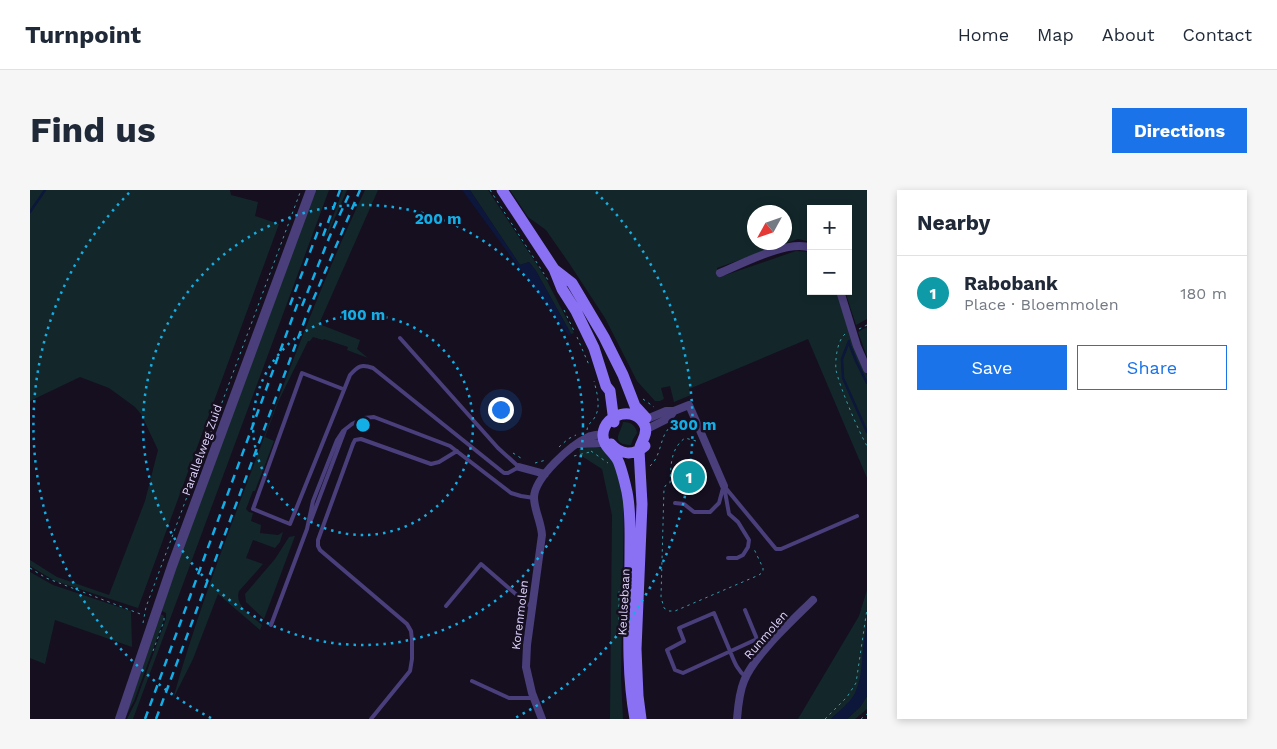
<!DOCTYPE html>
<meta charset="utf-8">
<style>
body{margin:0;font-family:"Work Sans",sans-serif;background:#f6f6f7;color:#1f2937}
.controls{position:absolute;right:15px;top:15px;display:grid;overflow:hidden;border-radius:0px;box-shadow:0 2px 8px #0003}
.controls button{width:45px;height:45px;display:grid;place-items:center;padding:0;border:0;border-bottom:1px solid #e0e1e3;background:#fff;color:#1f2937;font:25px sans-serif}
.compass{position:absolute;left:717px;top:15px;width:45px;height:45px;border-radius:50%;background:#fff;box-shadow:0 2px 8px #0003;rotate:230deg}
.you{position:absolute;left:470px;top:219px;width:18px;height:18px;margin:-12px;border:4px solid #fff;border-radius:50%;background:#1a73e8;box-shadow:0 0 0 8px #1a73e833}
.badge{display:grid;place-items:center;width:32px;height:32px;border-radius:50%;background:#1a73e8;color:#fff;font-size:16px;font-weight:700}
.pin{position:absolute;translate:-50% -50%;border:2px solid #fff;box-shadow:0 1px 5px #0006}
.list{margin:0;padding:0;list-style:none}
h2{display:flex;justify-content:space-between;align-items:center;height:65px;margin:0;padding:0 20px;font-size:21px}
h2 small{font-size:16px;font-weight:400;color:#747a83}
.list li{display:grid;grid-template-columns:32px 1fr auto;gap:15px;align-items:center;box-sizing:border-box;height:75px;padding:0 20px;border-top:1px solid #e0e1e3}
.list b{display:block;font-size:19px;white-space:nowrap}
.list p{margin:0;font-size:16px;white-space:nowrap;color:#747a83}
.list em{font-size:16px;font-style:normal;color:#747a83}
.actions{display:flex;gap:10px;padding:15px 20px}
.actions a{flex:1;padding:11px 0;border:1px solid #1a73e8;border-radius:0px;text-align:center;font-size:18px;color:#1a73e8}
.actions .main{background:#1a73e8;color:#fff}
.map{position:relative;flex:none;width:837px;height:529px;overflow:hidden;border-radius:0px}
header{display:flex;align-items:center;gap:30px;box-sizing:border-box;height:70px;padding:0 25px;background:#fff;border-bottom:1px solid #e0e1e3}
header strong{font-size:24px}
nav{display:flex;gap:28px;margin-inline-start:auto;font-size:18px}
.intro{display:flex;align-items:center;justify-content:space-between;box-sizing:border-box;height:120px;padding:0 30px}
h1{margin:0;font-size:35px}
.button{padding:12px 22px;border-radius:0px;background:#1a73e8;color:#fff;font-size:18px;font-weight:700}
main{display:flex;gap:30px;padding:0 30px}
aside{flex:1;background:#fff;border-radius:0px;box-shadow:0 2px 8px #0003}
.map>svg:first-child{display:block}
.green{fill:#13272a;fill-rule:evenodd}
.water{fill:#0d163b}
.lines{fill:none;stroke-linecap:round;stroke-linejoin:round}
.stream{stroke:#0d163b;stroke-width:2.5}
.path{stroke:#389da9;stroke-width:1;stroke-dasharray:2.5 4;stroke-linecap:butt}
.service{stroke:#4a3e7b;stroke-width:4}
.minor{stroke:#4a3e7b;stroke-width:8}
.tertiary{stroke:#4a3e7b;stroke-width:10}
.secondary{stroke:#8a71f3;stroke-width:11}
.rail{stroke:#13aee6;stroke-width:2.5;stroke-dasharray:8 6;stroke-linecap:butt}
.ring{fill:none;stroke:#13aee6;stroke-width:2.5;stroke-dasharray:2.5 5}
.labels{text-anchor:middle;stroke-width:5;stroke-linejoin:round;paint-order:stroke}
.street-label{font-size:12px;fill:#ded2fb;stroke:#150f20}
.centre{fill:#13aee6;stroke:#150f20;stroke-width:2.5}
.ring-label{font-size:15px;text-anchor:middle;font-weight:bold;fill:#13aee6;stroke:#150f20;stroke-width:5;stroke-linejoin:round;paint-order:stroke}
</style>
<header>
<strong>Turnpoint</strong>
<nav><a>Home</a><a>Map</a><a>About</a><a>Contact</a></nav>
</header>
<div class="intro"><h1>Find us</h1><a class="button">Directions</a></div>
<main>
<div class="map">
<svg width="837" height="529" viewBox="0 0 837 529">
<rect width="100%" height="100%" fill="#150f20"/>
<!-- green -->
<path class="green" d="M0,0H200L201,5L228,12L225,26L249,34L108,418L25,391L0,376V370L27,387L79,405L115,311L128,260L111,224L105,217L79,198L50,187L0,211Z
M285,0H299L103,529H97L106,511L136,429V423L132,421L140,393Z
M313,0H317L297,46L296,45Z
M335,0H348L289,134L330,150L327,159L338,168L317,160L318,157L294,149L293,150L283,147L280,151H278L248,212L235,247L244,251L225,301H223L216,319L219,322L223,323L221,331L231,335L230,343L248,345L253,342L250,352L245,358L223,350L216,368L233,374L209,401C204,416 222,426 232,435L230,440L188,404L163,469L143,509C165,430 194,354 223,277C258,183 292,90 335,0Z
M440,0H458L515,87L544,143L541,144L506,81L499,72L490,75Z
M480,0H837V129L826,135L815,101H818V19H781V52L768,49L687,78L690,87L766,61L781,62V101H808L830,170L837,185V288L778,149L659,199L661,205L644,212L640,196L631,198L634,209L630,211H625L607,191L575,128L539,73L516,40L498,27ZM724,22H754V52H724Z
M837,137V167L828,142Z
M593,232C600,232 606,235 607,243L603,249L601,255C579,254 591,243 593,232Z
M565,257L572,258L583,267L594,311L591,488L593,529H580L582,325L572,279L550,265L549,259Z
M264,346H265L234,429L216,412L215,404L245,369L259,347Z
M0,382L23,395L101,421L102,457L25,430L15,474L0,468Z
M837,400C837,426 837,481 825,504C821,513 809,521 801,529H768L829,426Z
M131,424L134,426L133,432L104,511L96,526Z
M837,506V519L825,529H817L830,517Z"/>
<!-- water -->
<path class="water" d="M432,0H440L490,75L499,72L506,81L541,144L539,146Z
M837,437V506L830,517L817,529H801C809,521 821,512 825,503C835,482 830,459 837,437Z"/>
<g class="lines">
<!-- stream -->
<path class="stream" d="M0,22L15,0
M819,151L812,169L813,188L837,242
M819,153L826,171L837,193"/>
<!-- path -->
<path class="path" d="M460,0L518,90
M534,120L544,141
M829,139L837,135
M815,144C807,151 805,170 806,180C810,198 828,240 837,256
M547,147L559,175
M613,209L624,217
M557,240L558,235C573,223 568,207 564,191
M666,251L655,248C640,259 641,276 640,293L636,295L634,298L631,407L634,418L639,421H645L729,385L733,382V378L724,359
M529,257L538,249L546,245
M561,261L578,273
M483,263L494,270
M544,266L560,262
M505,273L516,270
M620,276C636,262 626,232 657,232
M0,378L16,388L113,425
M113,433L116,417L271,0
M589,443V400
M123,461L134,431V425
M795,529L817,507L826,493L837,419
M831,529L837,524"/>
<!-- service -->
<path class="service" d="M313,199L272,183L223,319L260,334L320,185C328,176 331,174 343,178L474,283H478L489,277L468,258L370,148
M694,296L746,359H751L827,326
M694,296L699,324L708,332L719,350L718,357L713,365L707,368H698
M645,313L654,314L664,322H680L689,313L693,298
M281,330L315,240
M416,416L451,374L502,418
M715,420L727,449L653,483L645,480L637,460L654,451L649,438L684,423L700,461C704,471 707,480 716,487
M241,435L277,339L283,311L307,250L313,241L322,234L334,228L344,227L420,256L481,303L491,306L504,308
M442,491L479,508H504
M341,529L380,481L382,469V450L381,441L377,434L290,360L288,356V350L323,254L325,250L331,249L401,274L409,272L427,261"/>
<!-- minor -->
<path class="minor" d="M690,83C712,74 758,49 781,58
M810,101L827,156L837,179
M617,229L636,221H644L659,215L694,296
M621,237L639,228L644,221
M548,254L575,253
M489,277L515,284
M512,529L502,503L496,477L497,455L512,345C511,331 504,320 504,307C505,287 541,255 558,247C562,245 568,245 573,244
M707,529C708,517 709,503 714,491C724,465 763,430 783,410"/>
<!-- tertiary -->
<path class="tertiary" d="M90,529L142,376L281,0"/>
<!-- secondary -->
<path class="secondary" d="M472,0L524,79L532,99L546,121L564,158L576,196L580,201L584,232
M524,79L542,93L574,147L593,185L605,216L616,228
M581,254C590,265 604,266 615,256
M605,529C595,474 600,418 600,362C600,342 601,322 597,302C595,293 592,281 589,273C585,262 572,257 573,244C575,223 606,215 615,236C618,245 611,251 609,260L612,314L606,459L608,506L611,529"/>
<!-- rail -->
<path class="rail" d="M293,46L310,0
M260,115L291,33
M272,116L299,48L321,0
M115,529L270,107
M126,529L277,124L330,0"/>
</g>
<!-- distance rings -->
<g class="ring">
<circle cx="333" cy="235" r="110"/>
<circle cx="333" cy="235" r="220"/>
<path d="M181 528A330 330 0 0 1 100 2M566 2A330 330 0 0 1 485 528"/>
</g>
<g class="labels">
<!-- street labels -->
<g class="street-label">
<text transform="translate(172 260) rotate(-70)" y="4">Parallelweg Zuid</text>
<text transform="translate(594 412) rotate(-87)" y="4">Keulsebaan</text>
<text transform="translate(490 425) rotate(-83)" y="4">Korenmolen</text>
<text transform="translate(736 445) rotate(-49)" y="4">Runmolen</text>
</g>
</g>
<circle cx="333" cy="235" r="8" class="centre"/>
<g class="ring-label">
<text x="408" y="34">200 m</text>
<text x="333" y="130">100 m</text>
<text x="663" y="240">300 m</text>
</g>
</svg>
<div class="controls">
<button>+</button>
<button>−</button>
</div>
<svg class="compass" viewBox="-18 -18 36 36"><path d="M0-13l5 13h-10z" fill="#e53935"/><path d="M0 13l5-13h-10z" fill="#747a83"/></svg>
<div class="you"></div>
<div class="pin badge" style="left:659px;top:287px;background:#0f9aa8">1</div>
</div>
<aside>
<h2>Nearby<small></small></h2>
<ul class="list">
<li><span class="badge" style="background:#0f9aa8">1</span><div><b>Rabobank</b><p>Place · Bloemmolen</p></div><em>180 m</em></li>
</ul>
<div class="actions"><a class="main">Save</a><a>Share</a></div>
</aside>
</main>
